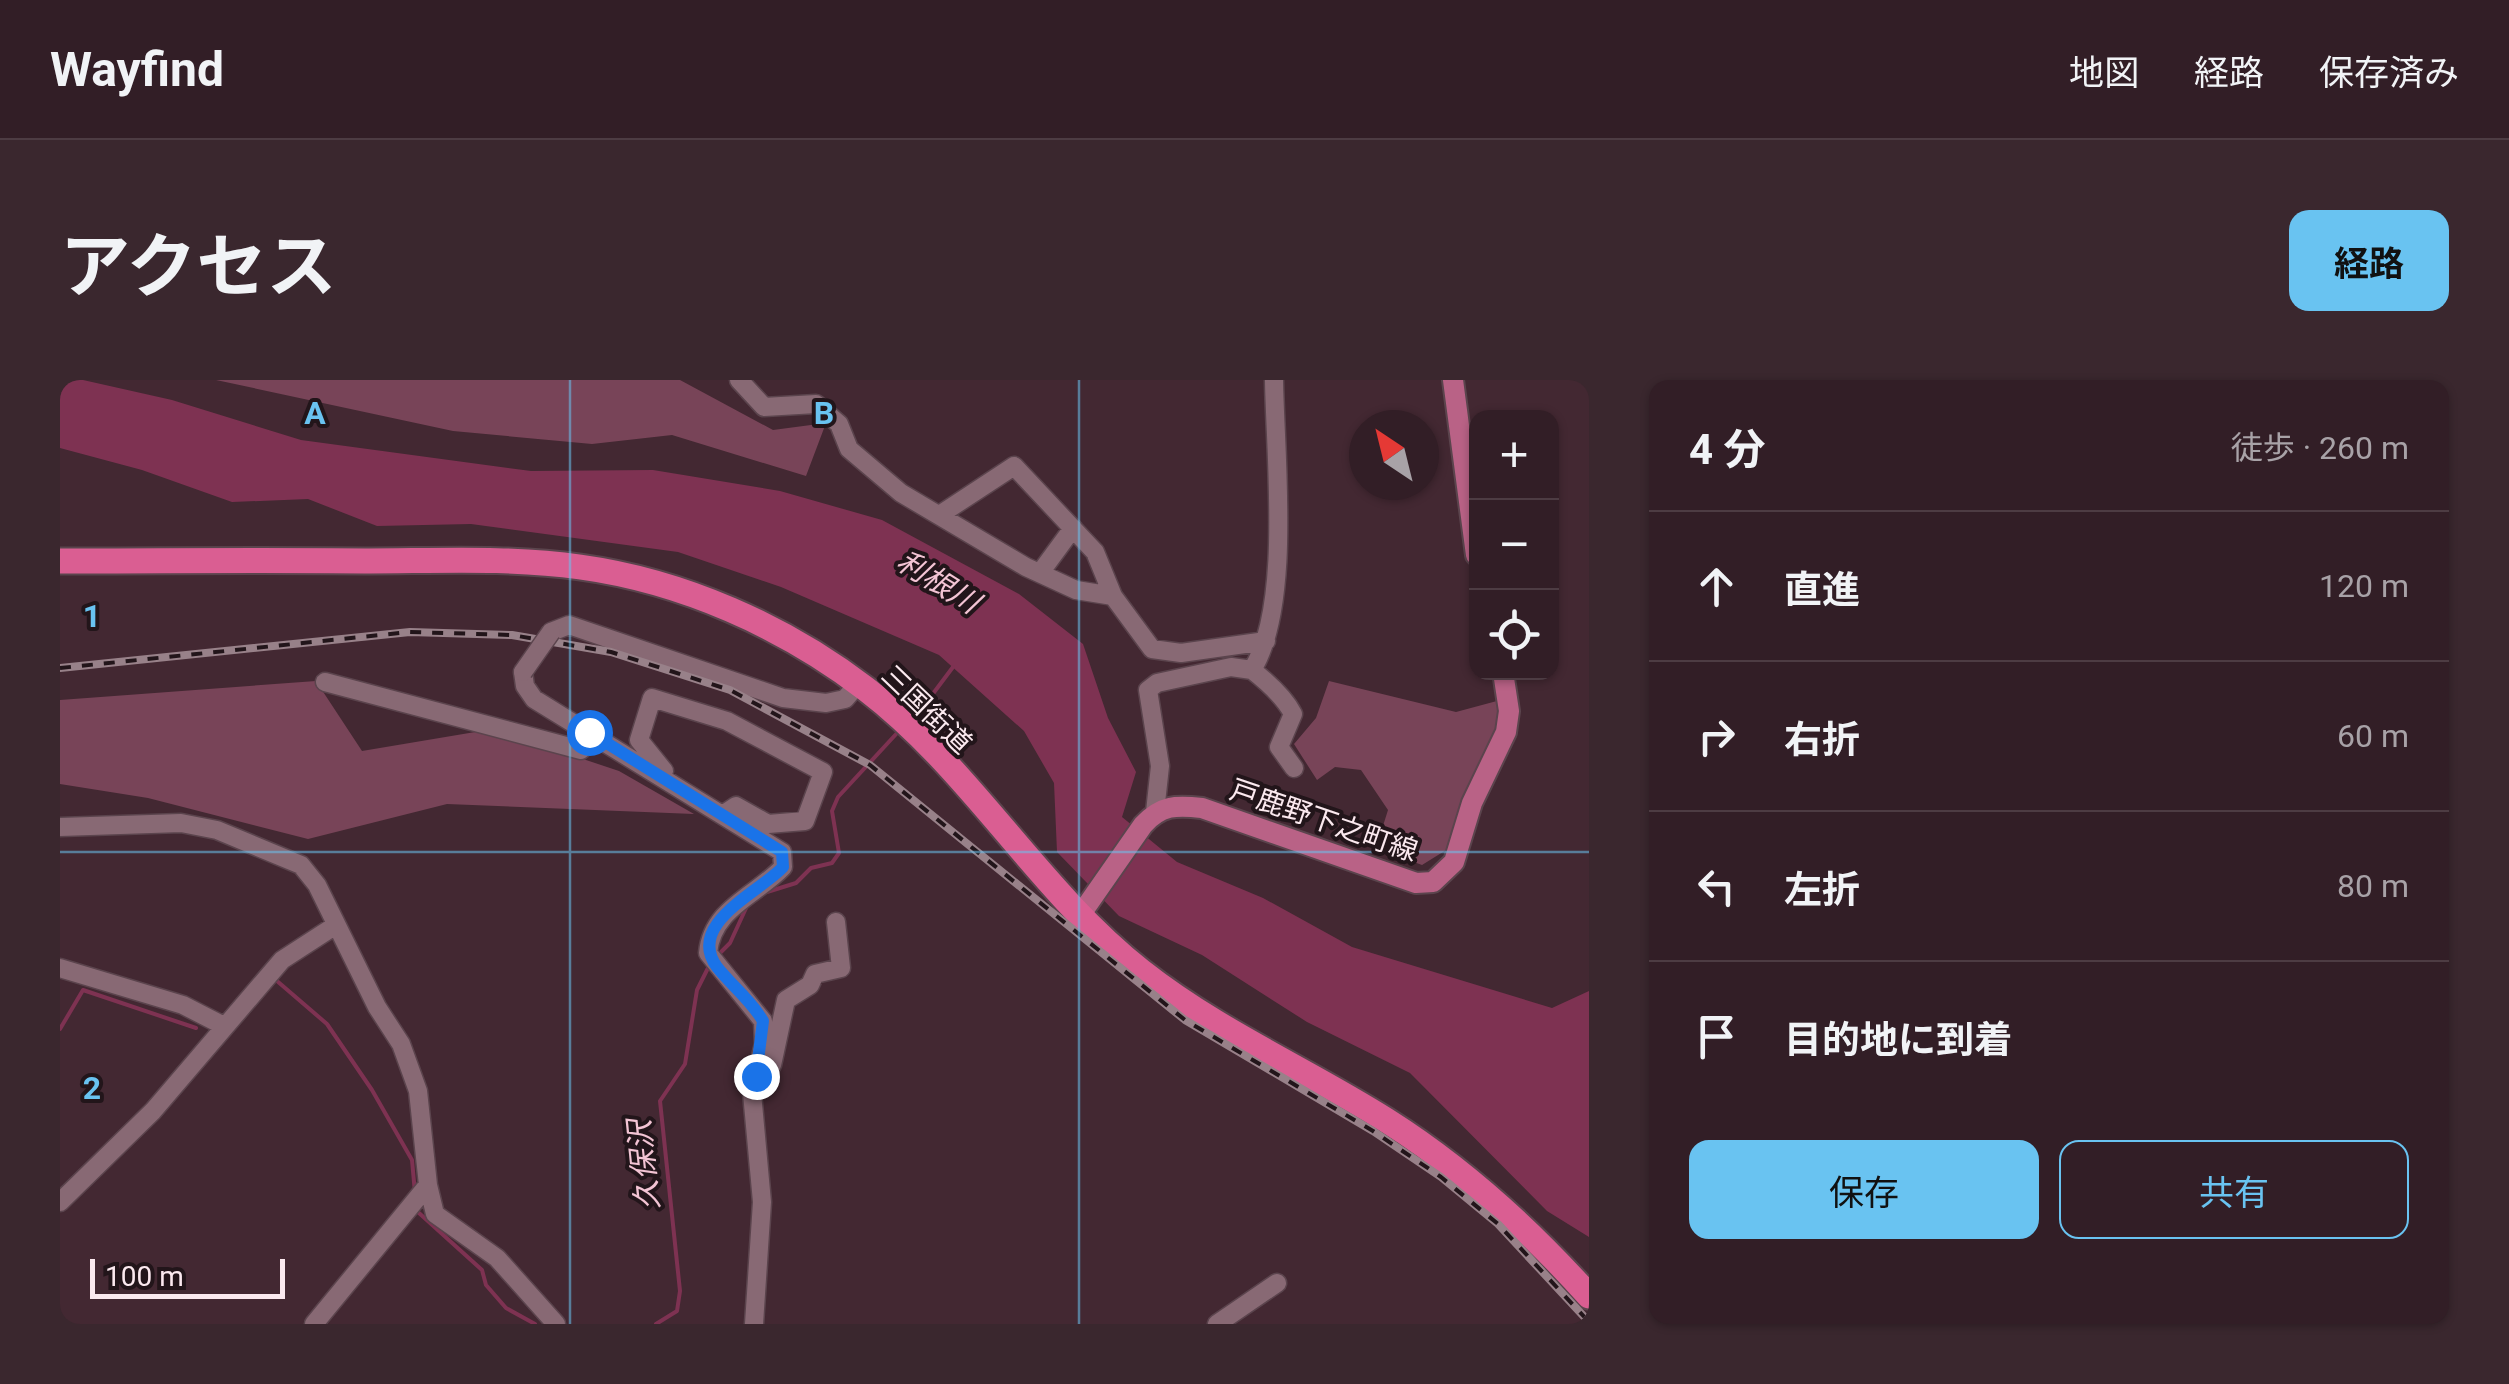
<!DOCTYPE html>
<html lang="ja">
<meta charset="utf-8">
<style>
body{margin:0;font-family:Roboto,"Noto Sans JP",sans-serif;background:#3a272e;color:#f1f3f6}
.controls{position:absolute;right:30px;top:30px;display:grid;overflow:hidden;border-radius:20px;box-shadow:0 2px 8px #0004}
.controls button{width:90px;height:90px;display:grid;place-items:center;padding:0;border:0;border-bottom:2px solid #4d3c43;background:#321e26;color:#f1f3f6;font:50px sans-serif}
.compass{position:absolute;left:1289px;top:30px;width:90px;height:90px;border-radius:50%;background:#321e26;box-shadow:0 2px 8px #0004;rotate:325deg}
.scale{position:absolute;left:30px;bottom:25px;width:195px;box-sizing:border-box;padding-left:10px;border:5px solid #fbe9ef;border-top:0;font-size:28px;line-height:35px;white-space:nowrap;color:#fbe9ef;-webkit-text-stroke:8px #22151a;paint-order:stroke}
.stop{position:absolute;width:30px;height:30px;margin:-22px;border:8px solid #1a73e8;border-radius:50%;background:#fff}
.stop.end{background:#1a73e8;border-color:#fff;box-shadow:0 2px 10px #0008}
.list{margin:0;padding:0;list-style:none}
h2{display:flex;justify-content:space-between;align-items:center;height:130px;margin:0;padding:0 40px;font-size:42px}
h2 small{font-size:32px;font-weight:400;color:#a8a2a7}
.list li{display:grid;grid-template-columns:65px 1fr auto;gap:30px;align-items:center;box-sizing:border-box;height:150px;padding:0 40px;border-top:2px solid #4d3c43}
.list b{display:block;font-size:38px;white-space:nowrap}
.list em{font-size:32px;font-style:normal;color:#a8a2a7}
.actions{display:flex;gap:20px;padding:30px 40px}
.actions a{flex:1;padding:22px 0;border:2px solid #69c3f1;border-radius:20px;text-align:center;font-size:35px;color:#69c3f1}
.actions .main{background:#69c3f1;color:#111}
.icon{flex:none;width:55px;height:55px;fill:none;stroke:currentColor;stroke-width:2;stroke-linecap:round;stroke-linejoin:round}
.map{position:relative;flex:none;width:1529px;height:944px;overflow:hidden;border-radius:20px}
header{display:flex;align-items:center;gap:60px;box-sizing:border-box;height:140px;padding:0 50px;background:#321e26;border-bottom:2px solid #4d3c43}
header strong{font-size:48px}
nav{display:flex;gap:55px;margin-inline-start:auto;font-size:35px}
.intro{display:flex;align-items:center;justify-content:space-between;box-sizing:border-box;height:240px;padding:0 60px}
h1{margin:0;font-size:70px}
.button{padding:25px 45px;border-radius:20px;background:#69c3f1;color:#111;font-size:35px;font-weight:700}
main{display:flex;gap:60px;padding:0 60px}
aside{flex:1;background:#321e26;border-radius:20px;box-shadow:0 2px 8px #0004}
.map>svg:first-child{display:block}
.green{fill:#784458}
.water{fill:#7e3252}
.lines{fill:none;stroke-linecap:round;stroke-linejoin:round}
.stream{stroke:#7e3252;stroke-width:4}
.minor-casing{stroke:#5b444d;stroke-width:21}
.major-casing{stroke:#5b444d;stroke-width:24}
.highway-casing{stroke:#5b444d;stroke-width:29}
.minor{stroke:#886974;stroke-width:18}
.major{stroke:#b96286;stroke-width:20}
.highway{stroke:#da5e92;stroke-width:25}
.rail-casing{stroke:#988189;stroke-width:8}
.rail{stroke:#22151a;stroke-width:4;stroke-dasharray:11;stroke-linecap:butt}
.minor-bridge-casing{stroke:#5b444d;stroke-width:21;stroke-linecap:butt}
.minor-bridge{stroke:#886974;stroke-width:18}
.route{stroke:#1a73e8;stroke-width:12}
.grid{fill:none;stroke:#69c3f1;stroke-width:2.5;stroke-opacity:0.55}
.labels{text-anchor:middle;stroke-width:8;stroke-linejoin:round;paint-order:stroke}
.street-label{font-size:28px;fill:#fbe9ef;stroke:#22151a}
.water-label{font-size:30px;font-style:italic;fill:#f3c4d4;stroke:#22151a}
.grid-label{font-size:32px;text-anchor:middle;font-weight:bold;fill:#69c3f1;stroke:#22151a;stroke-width:8;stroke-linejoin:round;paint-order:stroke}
</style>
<header>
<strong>Wayfind</strong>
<nav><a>地図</a><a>経路</a><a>保存済み</a></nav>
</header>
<div class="intro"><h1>アクセス</h1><a class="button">経路</a></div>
<main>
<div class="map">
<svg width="1529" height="944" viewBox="0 0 1529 944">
<rect width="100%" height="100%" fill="#432832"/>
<!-- green -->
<path class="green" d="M156,0H620L713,50L766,43L746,96L612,55L532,64L393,51Z
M256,301L302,371L433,349L559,391L634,434L387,424L248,459L88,418L0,404V320Z
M1269,301L1396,332L1448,318L1391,467L1362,485L1316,468L1328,430L1301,390L1275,387L1257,400L1234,364L1256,338Z"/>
<!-- water -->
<path class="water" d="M0,0H23L112,20L241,60L471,91L593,90L720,111L822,140L959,214L1023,264L1048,338L1076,392L1062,437L1117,482L1203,518L1292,567L1492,628L1529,611V857L1487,831L1350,693L1247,642L1142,575L1059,536L997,472L994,403L964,351L879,275L721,207L618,172L411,144L317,146L248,119L172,122L82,90L0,68Z"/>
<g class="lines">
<!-- stream -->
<path class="stream" d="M857,335L893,287
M707,512L736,503L751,488L772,483L779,473L772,431L778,417L838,352
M656,577L670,563L687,526
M217,601L267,644L312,710L352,780L355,813
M0,649L23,610L136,648
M359,833L422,890L426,905L446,928L475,944
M596,944L617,931L620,911L600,721L625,684L637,610L650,584"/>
<!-- minor casing -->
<g class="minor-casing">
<path id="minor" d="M679,0L704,27L756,24L779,44L789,69L841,113L966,187L1016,210L1053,216L1092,269L1121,273L1206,261
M881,134L954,86L1035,172L1053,216
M980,193L1013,148
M491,252L509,245L723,318L766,323L785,319L798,304
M1192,290C1232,226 1215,76 1214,0
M463,292L465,306L474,319L722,472L723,487C697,515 652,528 648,573L703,641L704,664L692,713L702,822L694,944
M265,302L521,370L529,352
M604,391L579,360L592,318L667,341L763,392L745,441L708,444L676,426L664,434
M1095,432L1100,386L1088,310L1097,303L1171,287L1192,290C1206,301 1225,318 1233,334L1219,367L1234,388
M0,447L121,443L157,450L241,485L257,505L317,627L341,664L358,711L368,805L375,834L437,878L496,944
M0,588L123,625L162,645
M696,696L712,685L726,620L750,605L755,594L781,588L776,542
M0,822L93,731L222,580L276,545
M254,944L368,805
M1157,944L1217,903"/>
</g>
<!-- major casing -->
<g class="major-casing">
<path id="major" d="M1393,0L1416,175
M1021,534L1083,445C1101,425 1116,425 1142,428L1356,503L1373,502L1394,482L1412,423L1446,352L1449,331L1443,292"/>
</g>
<!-- highway casing -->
<g class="highway-casing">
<path id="highway" d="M0,181C102,181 203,180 305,181C376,181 450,177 520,187C622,201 724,246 806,309C911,389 978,510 1081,591C1157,651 1245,689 1326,740C1402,788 1469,849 1529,916"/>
</g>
<!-- minor -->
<use href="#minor" class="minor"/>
<!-- major -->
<use href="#major" class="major"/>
<!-- highway -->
<use href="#highway" class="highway"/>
<!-- rail casing -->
<g class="rail-casing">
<path id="rail" d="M0,288L350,252L452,255L551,272L670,310L810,385L1125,640L1313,751L1381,797L1438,844L1529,942"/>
</g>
<!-- rail -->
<use href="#rail" class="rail"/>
<!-- minor-bridge casing -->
<g class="minor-bridge-casing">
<path id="minor-bridge" d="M463,292L491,252"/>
</g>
<!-- minor-bridge -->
<use href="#minor-bridge" class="minor-bridge"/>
</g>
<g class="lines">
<!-- route -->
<path class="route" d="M529,352L722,472L723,487C700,512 625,544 657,587C672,606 691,620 703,641L696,696"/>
</g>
<!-- grid -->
<path class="grid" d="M510,0V944M1019,0V944M0,472H1529"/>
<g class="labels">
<!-- street labels -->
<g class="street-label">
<text transform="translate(867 329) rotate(44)" y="10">三国街道</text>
<text transform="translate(1264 440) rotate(19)" y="10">戸鹿野下之町線</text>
</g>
<!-- water labels -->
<g class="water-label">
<text transform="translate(878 202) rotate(32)" y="10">利根川</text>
<text transform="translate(584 785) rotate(-96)" y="10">久保沢</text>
</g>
</g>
<g class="grid-label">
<text x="255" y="44">A</text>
<text x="764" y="44">B</text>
<text x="32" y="247">1</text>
<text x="32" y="719">2</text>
</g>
</svg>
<div class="controls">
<button>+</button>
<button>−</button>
<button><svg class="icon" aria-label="locate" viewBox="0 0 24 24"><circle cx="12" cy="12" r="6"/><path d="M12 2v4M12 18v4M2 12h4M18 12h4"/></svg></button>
</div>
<svg class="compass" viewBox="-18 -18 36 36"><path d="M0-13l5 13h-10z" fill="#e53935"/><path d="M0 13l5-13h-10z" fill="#a8a2a7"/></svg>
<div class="scale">100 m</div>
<div class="stop" style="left:529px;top:352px"></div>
<div class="stop end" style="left:696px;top:696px"></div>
</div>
<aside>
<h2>4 分<small>徒歩 · 260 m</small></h2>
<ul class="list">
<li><svg class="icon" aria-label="ahead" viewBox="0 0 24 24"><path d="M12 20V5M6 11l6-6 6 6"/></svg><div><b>直進</b></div><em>120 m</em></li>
<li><svg class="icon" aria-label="right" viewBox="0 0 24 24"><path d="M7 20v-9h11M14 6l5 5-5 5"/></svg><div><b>右折</b></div><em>60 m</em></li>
<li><svg class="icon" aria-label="left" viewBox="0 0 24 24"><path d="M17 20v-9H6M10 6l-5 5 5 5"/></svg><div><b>左折</b></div><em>80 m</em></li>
<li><svg class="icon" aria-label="arrive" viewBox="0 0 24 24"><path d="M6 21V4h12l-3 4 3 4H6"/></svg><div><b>目的地に到着</b></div></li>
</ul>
<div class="actions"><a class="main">保存</a><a>共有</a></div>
</aside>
</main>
